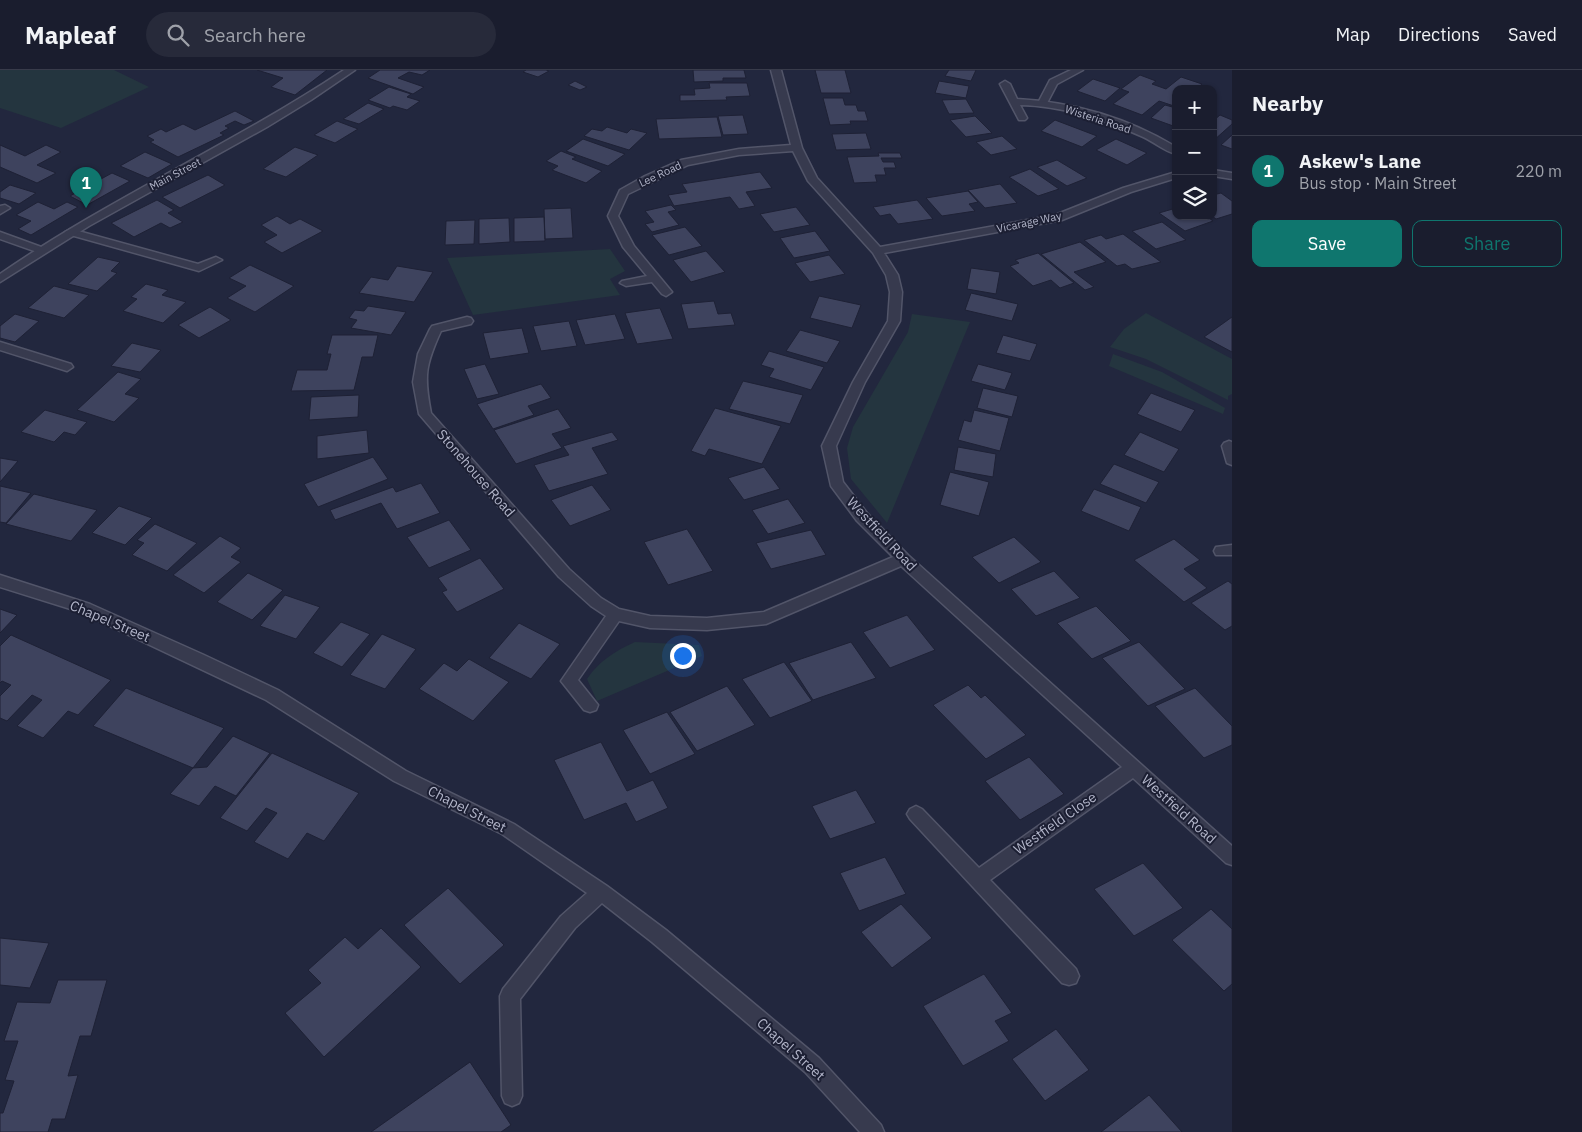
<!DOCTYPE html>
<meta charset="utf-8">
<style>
body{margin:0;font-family:"IBM Plex Sans",sans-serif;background:#272a3a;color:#f1f3f6}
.controls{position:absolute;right:15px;top:15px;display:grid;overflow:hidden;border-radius:10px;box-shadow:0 1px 4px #0004}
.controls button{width:45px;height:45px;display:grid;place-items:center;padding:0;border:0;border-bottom:1px solid #383b4a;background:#1a1d2e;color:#f1f3f6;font:25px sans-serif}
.you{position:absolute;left:682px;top:585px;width:18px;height:18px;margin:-12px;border:4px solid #fff;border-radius:50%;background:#1a73e8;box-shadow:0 0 0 8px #1a73e833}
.badge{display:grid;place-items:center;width:32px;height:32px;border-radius:50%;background:#0f766e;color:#fff;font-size:16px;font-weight:700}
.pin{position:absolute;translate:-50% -41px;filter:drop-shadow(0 1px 2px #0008)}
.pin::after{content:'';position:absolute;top:26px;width:18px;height:15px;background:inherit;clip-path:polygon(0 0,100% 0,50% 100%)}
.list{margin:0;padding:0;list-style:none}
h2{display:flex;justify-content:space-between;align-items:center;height:65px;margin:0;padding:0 20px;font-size:21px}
h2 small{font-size:16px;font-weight:400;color:#9fa2aa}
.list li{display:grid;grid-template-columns:32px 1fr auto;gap:15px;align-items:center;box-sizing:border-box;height:70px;padding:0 20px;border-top:1px solid #383b4a}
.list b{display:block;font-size:19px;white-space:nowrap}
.list p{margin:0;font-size:16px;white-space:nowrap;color:#9fa2aa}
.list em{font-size:16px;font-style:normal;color:#9fa2aa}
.actions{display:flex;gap:10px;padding:15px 20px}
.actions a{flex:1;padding:11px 0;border:1px solid #0f766e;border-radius:10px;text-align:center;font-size:18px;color:#0f766e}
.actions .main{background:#0f766e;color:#fff}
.icon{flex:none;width:28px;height:28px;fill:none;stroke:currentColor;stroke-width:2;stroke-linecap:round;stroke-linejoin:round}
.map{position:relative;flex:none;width:1232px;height:1062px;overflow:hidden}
header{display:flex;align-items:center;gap:30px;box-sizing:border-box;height:70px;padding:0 25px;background:#1a1d2e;border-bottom:1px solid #383b4a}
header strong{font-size:24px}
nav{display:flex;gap:28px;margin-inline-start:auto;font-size:18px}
.search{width:350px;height:45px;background:#272a3a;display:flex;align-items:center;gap:12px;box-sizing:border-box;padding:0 18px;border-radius:28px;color:#9fa2aa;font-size:19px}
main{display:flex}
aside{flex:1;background:#1a1d2e}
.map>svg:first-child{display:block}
.green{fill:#24353f}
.building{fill:#3e435e;stroke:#1e2135}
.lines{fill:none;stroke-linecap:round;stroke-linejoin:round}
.service-casing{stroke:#525569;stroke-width:3}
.minor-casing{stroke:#525569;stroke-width:3}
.service{fill:#373a4e;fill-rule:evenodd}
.minor{fill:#373a4e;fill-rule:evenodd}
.labels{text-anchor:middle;stroke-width:4;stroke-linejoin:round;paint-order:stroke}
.far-street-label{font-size:11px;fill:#b2b5c9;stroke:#1c1f33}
.street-label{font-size:14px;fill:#b2b5c9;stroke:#1c1f33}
</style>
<header>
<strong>Mapleaf</strong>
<div class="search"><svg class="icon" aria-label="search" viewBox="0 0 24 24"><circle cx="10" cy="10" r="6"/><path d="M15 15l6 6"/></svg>Search here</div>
<nav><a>Map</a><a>Directions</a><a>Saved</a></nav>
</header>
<main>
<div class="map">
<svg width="1232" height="1062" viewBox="0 0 1232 1062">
<rect width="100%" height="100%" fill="#22273e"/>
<!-- green -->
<path class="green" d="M0,0H114L149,17L61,58L0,38Z
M610,179L625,201L610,209L620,225L473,245L447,188Z
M1146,243L1232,289V324L1228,326V330L1146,289L1110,277L1124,259Z
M912,244L970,252L887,453L851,409L847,378L853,357L908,262Z
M1113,284L1162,302L1225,338L1223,344L1109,296Z
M635,572L699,575L702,586L597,631L587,609C599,591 615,581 635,572Z"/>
<!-- building -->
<path class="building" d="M257,0H327L295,25L271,17L283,8Z
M380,0H430L422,5L409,2L398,8L424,17L413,24L368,8Z
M526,0H546L549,1L538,7L523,2Z
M693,0H744L746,8H723V11L694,12Z
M815,0H845L851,23H821Z
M949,0H976L971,11L945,6Z
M1140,5L1156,11L1152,14L1166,19L1181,7L1202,14L1196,19H1176V35L1174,36L1159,31L1142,45L1113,34L1129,22L1121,19Z
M1093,9L1120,18L1105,31L1077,21Z
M575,11L587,17L580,20L568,15Z
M939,11L969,16L966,28L935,23Z
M709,13H747L750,26L726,27L727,30L680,31V25H695L694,19L710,18Z
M389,17L411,24L407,27L420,31L407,40L393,36L390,38L368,30Z
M823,28H843L845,35H856L858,41H865L868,51H850L851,54L830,55Z
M966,29L974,43L949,44L942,30Z
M368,33L384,39L359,54L343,49Z
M1165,35L1176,38V57L1151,48Z
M235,41L254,51L244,55L235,51L225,56L229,58L220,63L224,65L178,87L150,72L154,70L147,66L161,59L166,62L183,54L195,60Z
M743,45L748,64L723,65L718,46Z
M1220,45L1232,50V54L1213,71V51Z
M975,46L992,63L966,67L950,50Z
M717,47L722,67L659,69L656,49Z
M1055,50L1097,66L1082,77L1041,61Z
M337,51L358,59L335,73L314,65Z
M607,57L627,63L631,59L647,63L629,80L584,66L592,59L602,61Z
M866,63L871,79L836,80L832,64Z
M1232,65V79L1221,75Z
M1002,66L1017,79L991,85L976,72Z
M583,69L625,84L608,96L566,81Z
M1116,69L1147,83L1127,95L1096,80Z
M0,75L25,86L46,75L61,82L37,95L56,103L37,113L0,97Z
M295,77L318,85L286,107L263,99Z
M561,81L576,87L572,89L602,101L586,113L552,100L558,96L546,91Z
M145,82L172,94L148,108L120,96Z
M878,83H900L902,88H881L883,92H894L896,98H884L886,105H875L877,112L854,113L847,87L879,86Z
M1057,90L1087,108L1067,116L1037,97Z
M1030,99L1059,119L1038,126L1009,107Z
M760,102L772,118L746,122L755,136L739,139L730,127L674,136L668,125L687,122L682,114Z
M112,103L130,111L87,135L70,126Z
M208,105L225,115L180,138L162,127Z
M1000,114L1017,133L985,138L968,120Z
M10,115L36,123L19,134L0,128V122Z
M968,121L978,132L969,134L975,141L942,146L926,128Z
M1221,123L1232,131V144L1216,149L1212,146L1213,125Z
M157,130L174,140L168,143L183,152L170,158L161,153L134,167L111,153Z
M917,130L933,149L898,154L890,144L880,146L873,137Z
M38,132L54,139L67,132L78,137L31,165L18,159L31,151L16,145Z
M671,135L676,140L668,142L679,155L652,162L645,154L654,152L645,141Z
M796,137L810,155L774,162L760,144Z
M571,138L573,168L545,169L544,139Z
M1176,138V146H1206L1213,151L1185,161L1159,143Z
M277,146L290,154L300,149L323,161L282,183L264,172L277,165L261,155Z
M544,147L545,171L514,172V148Z
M509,148L510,172L479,174V149Z
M475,150L474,174L445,175L446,151Z
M1162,152L1186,170L1156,179L1132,161Z
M685,157L702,176L669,185L652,165Z
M815,161L830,181L794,188L780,168Z
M1123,164L1161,192L1132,199L1125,194L1117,196L1084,170L1101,165L1106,169Z
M1080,172L1106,192L1074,202L1094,217L1085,220L1041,184Z
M706,181L725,202L691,212L673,190Z
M1038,183L1074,213L1060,218L1051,210L1033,216L1010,196L1019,193L1015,190Z
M829,185L845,204L810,212L795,193Z
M98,187L120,192L111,201L117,203L97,221L68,214Z
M250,195L294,216L255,242L227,228L246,216L229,208Z
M397,196L433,202L414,232L359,223L371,207L388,210Z
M971,198L1000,202L996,224L967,219Z
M146,214L168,220L162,225L186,232L163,253L123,241L137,229L131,227Z
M54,216L89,225L64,248L28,238Z
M971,223L1018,234L1012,251L965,240Z
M819,226L861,235L852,258L810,248Z
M714,231L718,244L731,243L735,255L688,259L681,234Z
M368,236L406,242L391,265L351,258L357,250L349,248L355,240L364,241Z
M210,237L231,250L199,268L178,255Z
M660,238L673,269L637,274L625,243Z
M15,244L39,251L15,272L0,268V256Z
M615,244L625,269L585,275L576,250Z
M1232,247V282L1204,267Z
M569,251L577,276L541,281L533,256Z
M522,258L529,283L490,289L483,263Z
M800,260L840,271L827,293L786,281Z
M332,265H378L373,287H362L354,320L291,321L297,300H327L331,284H327Z
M1003,265L1037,274L1030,291L996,283Z
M132,273L161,280L140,302L111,296Z
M769,281L824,297L811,320L769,307L774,299L761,295Z
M485,294L499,324L477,329L464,299Z
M978,294L1012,303L1005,320L971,311Z
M118,302L141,309L125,324L139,328L114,352L77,340Z
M743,311L803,325L790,354L729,339Z
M541,314L551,328L528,336L534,345L493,359L477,334Z
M983,318L1018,326L1012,347L977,338Z
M1151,323L1195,340L1181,362L1137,344Z
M359,325L358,347L309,350L311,327Z
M715,338L781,356L762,394L709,379L705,386L691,381Z
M558,339L571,358L552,364L562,378L516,394L494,360Z
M45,340L87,352L75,365L64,362L54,372L21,362Z
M974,340L1009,348L1000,381L958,370L964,350L971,352Z
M367,360L369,383L317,389V366Z
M612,362L618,370L592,378L608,404L549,421L534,395L569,385L563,376Z
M1140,362L1179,379L1164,402L1124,385Z
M958,377L996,384L993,407L954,400Z
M373,387L388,409L318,437L304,414Z
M0,388L18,391L0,412Z
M1114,394L1159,412L1146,433L1100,414Z
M764,397L780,419L744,430L728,408Z
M950,402L989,412L979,446L940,435Z
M421,413L440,443L397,459L381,433L335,450L330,440L393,417L396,422Z
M592,415L611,440L570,456L551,430Z
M0,416L31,423L6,453L0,452Z
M1094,419L1141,437L1129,461L1081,441Z
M34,424L97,440L71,471L6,454Z
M788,429L805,453L768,464L752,440Z
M119,436L152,448L125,475L92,463Z
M449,450L471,480L429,498L407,467Z
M155,454L197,473L167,501L132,485L144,473L137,470Z
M687,459L713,501L668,515L644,472Z
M811,460L826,485L771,499L756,473Z
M220,466L241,478L231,487L241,492L204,523L173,505Z
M1014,467L1041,492L999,513L972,487Z
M1174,469L1200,490L1184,499L1207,518L1184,532L1134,490Z
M480,488L504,519L457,542L442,522L447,520L438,508Z
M1054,501L1080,528L1036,546L1011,519Z
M248,503L283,520L252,550L217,532Z
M1228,511L1232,514V556L1225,560L1191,533Z
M285,525L320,537L296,569L260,556Z
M1096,536L1131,571L1092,589L1057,553Z
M0,539L17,545L0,563Z
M907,545L935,580L890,598L863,562Z
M341,552L370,564L342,597L313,583Z
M519,553L560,574L531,609L489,588Z
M382,564L416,579L385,619L350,605Z
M11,565L111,610L78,645L68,641L43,668L17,656L42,630L32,625L7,651L0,648V626L11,615L2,611L0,613V576Z
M851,572L876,608L813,630L789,593Z
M1139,572L1185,619L1148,636L1102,588Z
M469,589L509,612L473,651L419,619L444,593L457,601Z
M784,592L812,631L770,648L742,609Z
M968,615L981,628L985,625L1026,665L986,689L933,635Z
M727,616L755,655L697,681L670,642Z
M126,618L224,658L193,698L93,656Z
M1195,618L1232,656V675L1204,688L1155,636Z
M667,642L695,684L650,704L623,660Z
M233,666L270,683L236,726L215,716L199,736L170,724L193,698L207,697Z
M601,672L627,721L653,710L668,738L636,752L626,733L584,750L554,690Z
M272,683L359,723L324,771L307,763L288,789L254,772L277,743L266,738L247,761L220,748Z
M1029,687L1064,724L1020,750L985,711Z
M856,720L876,753L830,769L812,736Z
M885,787L906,824L859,841L840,803Z
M1143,793L1183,838L1134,866L1094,819Z
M448,818L504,875L460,914L404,855Z
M901,834L932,868L892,898L861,862Z
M1211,839L1232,859V914L1224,921L1172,870Z
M381,858L421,897L324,987L285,943L321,913L308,900L345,867L358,879Z
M0,868L49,873L30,918L0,915Z
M984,904L1012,943L995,951L1009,971L963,996L923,936Z
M58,910H107L91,966H80L68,1006L78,1005L65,1049H52L48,1062H0V1043H3L14,1011L5,1010L18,971H4L17,932L50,933Z
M1056,959L1089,1000L1045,1031L1012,989Z
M470,992L511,1055L501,1062H371Z
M1149,1025L1182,1062H1101Z"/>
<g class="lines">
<!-- service casing -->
<g class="service-casing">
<path id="service" d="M1071,0H1083L1057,14L1046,35H1040L1038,33L1050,10Z
M5,135L10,138L0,144V136Z
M71,159L198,194L216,187L222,190L199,201L67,164L65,162Z
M0,162L44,178L46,180L40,183L0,169Z"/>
</g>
<!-- minor casing -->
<g class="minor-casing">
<path id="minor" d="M344,0H355L311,30L267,57L89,156L0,212V204C110,128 233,74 344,0Z
M771,0H781L802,78L817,108L880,177L1055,145L1123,118L1176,102V108L1131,122L1062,150L884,183L898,205L902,222L900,251L865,312L836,376L843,412L867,443L908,485L1232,776V795L1226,793L1133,708L990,810L1076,899L1079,906L1076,913L1069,915L1062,913L910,749L907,744L910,739L916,736L922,739L979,798L1122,697L901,496L766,554L707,560L650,558L619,551L578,610L598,635L596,640L590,642L584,640L561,611L606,546L591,536L559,507L419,344L413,312L418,284L430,259L432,256L467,247L471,248L473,251L471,254L441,261C425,296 424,306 431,343L569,499L601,528L619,539L650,546L707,548L764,542L893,487L857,451L831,416L822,376L853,312L888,251L890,222L886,205L873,183L808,111L793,81L739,85L688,95L628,124L618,146L634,176L672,222L666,226L662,224L652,212L626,216L620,213L622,211L647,206L623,177L608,146L620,120L645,106L681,90L739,79L791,75Z
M1005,11L1010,14L1017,29C1073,32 1128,48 1176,77V84C1164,81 1153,71 1141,66C1102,49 1063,36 1020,35L1027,48L1025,50H1019L1000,14Z
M1213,100L1232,103V109L1213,106Z
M0,272L71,294L73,297L67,301L0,280Z
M1229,371L1232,372V395L1227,393L1222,376L1224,373Z
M1232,475V485H1216L1214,481L1216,477Z
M0,505L90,534L204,585L278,620L406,701L514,754L607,816L666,860L819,988L881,1055L884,1062H860L805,1002L652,872L602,833L575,858L520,929L522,1026L519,1033L512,1036L505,1033L502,1026L500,926L503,919L561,846L587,823L502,764L394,711L266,630L80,542L0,517Z"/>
</g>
<!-- service -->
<use href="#service" class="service"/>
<!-- minor -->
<use href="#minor" class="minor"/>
</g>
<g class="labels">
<!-- far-street labels -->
<g class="far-street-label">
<text transform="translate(1098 49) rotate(18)" y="4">Wisteria Road</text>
<text transform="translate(175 104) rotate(-28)" y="4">Main Street</text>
<text transform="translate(660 104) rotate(-25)" y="4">Lee Road</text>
<text transform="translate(1029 152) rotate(-12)" y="4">Vicarage Way</text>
</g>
<!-- street labels -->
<g class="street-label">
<text transform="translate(476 403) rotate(49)" y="5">Stonehouse Road</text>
<text transform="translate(882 464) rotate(47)" y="5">Westfield Road</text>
<text transform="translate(110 551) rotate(23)" y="5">Chapel Street</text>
<text transform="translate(467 739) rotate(27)" y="5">Chapel Street</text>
<text transform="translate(1179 739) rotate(42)" y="5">Westfield Road</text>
<text transform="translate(1055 753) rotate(-35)" y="5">Westfield Close</text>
<text transform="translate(791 979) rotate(42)" y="5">Chapel Street</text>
</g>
</g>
</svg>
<div class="controls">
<button>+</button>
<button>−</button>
<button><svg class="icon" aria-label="layers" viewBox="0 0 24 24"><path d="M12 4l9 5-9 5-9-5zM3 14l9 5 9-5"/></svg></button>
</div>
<div class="you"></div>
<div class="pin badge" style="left:86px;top:138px">1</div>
</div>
<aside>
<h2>Nearby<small></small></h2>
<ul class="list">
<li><span class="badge">1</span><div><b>Askew's Lane</b><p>Bus stop · Main Street</p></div><em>220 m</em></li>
</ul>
<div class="actions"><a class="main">Save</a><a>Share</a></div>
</aside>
</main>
